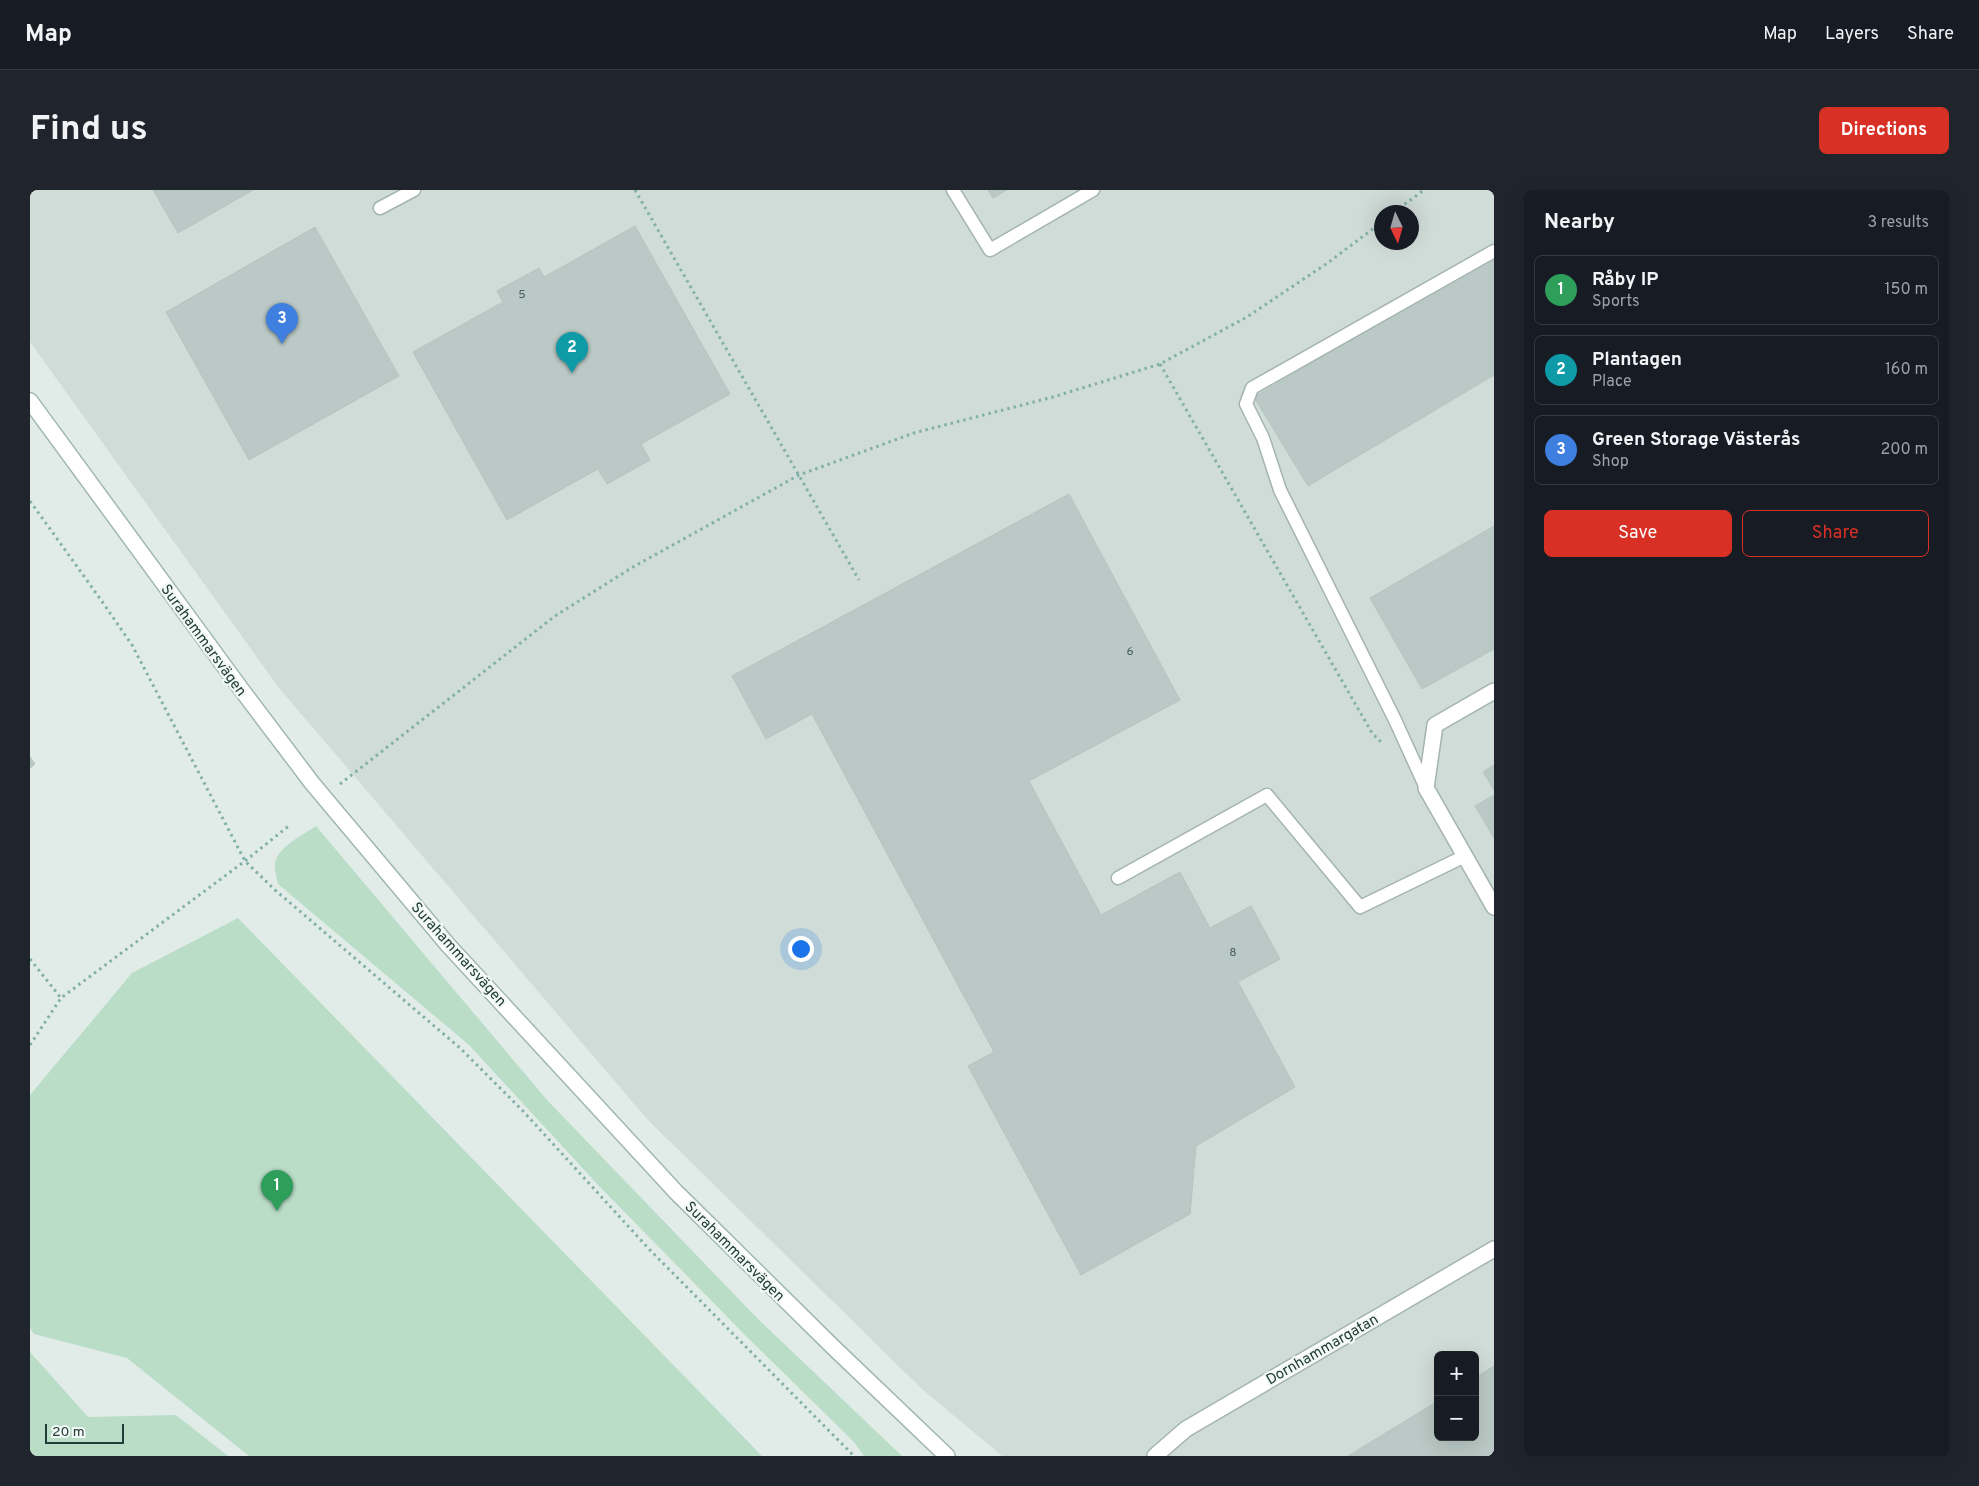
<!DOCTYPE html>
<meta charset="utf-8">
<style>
body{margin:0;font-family:Overpass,sans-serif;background:#20242c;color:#f1f3f6}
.controls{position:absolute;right:15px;bottom:15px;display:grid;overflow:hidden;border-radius:8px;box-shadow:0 5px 20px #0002}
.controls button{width:45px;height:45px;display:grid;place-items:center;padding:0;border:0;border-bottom:1px solid #363941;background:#171b24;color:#f1f3f6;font:25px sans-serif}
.compass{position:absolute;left:1344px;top:15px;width:45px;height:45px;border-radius:50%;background:#171b24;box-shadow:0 5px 20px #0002;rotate:175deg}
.scale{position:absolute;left:15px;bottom:12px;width:79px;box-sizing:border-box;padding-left:5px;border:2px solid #223d38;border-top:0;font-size:14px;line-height:18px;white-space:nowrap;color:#223d38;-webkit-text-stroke:4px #f2f8f6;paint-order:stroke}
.you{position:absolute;left:770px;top:758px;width:18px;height:18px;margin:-12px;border:4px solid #fff;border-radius:50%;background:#1a73e8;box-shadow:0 0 0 8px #1a73e833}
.badge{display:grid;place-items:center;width:32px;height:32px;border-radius:50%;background:#d93025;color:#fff;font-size:16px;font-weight:700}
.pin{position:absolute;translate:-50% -41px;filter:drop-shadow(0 1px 2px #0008)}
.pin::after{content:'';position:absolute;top:26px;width:18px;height:15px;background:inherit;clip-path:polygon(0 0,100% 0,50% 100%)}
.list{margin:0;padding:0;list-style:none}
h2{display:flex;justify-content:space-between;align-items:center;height:65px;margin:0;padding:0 20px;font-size:21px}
h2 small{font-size:16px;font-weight:400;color:#9ea1a6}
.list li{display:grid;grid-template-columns:32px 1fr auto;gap:15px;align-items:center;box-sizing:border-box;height:70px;margin:0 10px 10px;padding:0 10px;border:1px solid #363941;border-radius:8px}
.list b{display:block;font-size:19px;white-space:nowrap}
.list p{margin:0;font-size:16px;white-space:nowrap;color:#9ea1a6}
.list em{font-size:16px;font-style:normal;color:#9ea1a6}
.actions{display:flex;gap:10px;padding:15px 20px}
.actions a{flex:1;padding:11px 0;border:1px solid #d93025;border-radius:8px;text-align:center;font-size:18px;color:#d93025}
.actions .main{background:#d93025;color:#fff}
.map{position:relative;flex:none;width:1464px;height:1266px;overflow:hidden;border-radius:8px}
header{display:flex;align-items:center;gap:30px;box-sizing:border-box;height:70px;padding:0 25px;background:#171b24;border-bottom:1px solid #363941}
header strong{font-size:24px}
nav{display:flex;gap:28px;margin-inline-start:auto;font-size:18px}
.intro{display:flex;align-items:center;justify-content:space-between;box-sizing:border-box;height:120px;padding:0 30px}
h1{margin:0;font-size:35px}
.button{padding:12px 22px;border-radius:8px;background:#d93025;color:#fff;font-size:18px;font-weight:700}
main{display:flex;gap:30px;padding:0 30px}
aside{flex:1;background:#171b24;border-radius:8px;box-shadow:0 5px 20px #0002}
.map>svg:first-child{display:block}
.built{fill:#d0dcd8;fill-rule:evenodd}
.green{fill:#baddc8}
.building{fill:#bac9c5;stroke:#b4c5c0}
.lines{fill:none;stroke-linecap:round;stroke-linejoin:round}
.service-casing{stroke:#a4b4b0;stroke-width:15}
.minor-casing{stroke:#a4b4b0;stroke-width:18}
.secondary-casing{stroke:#a0b7b2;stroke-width:18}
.path{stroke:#82afa6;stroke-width:3;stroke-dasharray:2.5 4;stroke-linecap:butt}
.service{stroke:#fff;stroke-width:12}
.minor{stroke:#fff;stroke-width:15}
.secondary{stroke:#fff;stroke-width:15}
.labels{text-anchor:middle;stroke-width:4.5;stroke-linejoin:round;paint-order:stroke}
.number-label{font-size:12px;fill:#48605b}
.street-label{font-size:15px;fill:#223d38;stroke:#f2f8f6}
</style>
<header>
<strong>Map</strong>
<nav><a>Map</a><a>Layers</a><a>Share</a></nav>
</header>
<div class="intro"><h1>Find us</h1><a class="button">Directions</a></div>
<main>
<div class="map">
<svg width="1464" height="1266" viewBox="0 0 1464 1266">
<rect width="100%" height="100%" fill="#e1ece8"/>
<!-- built -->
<path class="built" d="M0,0H1464V1266H972L893,1200L617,929L249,498L0,152ZM1352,22H1382V52H1352ZM1408,1165H1445V1247H1408Z"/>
<!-- green -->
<path class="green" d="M286,636L517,910L727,1128L872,1266H834L824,1252L715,1145L569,996L439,855L248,694C247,688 244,681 245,674C247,657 273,645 286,636Z
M208,728L732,1266H219L97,1168L4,1144L0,1138V905L102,783Z
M0,1162L58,1227L146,1225L198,1266H0Z"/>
<!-- building -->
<path class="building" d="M123,0H223L148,43Z
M958,0H977L963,8Z
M605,36L700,204L611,254L620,270L577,294L568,279L477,330L383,162L473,112L467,101L509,78L514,87Z
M285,37L369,186L219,270L136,122Z
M1464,67V185L1278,296L1224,207Z
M1039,304L1150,510L999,591L1071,725L1150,682L1180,738L1221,716L1250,769L1208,792L1265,897L1166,956L1160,1024L1051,1085L938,876L964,862L782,524L736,549L702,486Z
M1464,336V459L1392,499L1340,408Z
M0,567L5,574L0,578Z
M1464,575V600L1453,582Z
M1464,605V648L1445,616Z
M1464,1176V1266H1318L1408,1211V1247H1445V1188Z"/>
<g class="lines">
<!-- service casing -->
<g class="service-casing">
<path id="service" d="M923,0L960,60L1063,0
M350,18L384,0
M1396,598L1365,530L1250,300L1233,248L1216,214L1222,198L1464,61
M1088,688L1237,605L1330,717L1435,666"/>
</g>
<!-- minor casing -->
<g class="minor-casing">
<path id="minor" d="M1464,501L1405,535L1396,598L1464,717
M1125,1266L1156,1239L1464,1059"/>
</g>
<!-- secondary casing -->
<g class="secondary-casing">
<path id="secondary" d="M0,211L211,499L282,593L418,755L646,1002L803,1157L917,1266"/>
</g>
<!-- path -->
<path class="path" d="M605,0L829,390
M1364,22L1394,0
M1130,174L1342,543L1352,553
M0,311L71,410L102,455L215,671L245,700L430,858L493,921L619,1059L824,1266
M310,594L525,426L603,377L769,285L884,243L1023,207L1130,174L1217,127L1299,72L1352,32
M0,769L31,808
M0,855L31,808L215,671L260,635"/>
<!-- service -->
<use href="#service" class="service"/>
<!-- minor -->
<use href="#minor" class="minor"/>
<!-- secondary -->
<use href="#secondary" class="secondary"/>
</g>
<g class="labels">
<!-- number labels -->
<g class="number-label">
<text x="492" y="108">5</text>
<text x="1100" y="465">6</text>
<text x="1203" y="766">8</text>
</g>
<!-- street labels -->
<g class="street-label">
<text transform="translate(174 450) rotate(54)" y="5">Surahammarsvägen</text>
<text transform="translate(429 764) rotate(48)" y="5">Surahammarsvägen</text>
<text transform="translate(705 1061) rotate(45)" y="5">Surahammarsvägen</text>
<text transform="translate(1292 1159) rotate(-30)" y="5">Dornhammargatan</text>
</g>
</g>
</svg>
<div class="controls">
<button>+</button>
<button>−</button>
</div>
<svg class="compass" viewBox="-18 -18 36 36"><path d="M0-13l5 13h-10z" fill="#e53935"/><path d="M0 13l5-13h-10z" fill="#9ea1a6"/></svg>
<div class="scale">20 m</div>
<div class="you"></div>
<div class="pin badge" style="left:247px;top:1021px;background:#2e9e5b">1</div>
<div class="pin badge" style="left:542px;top:183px;background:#0f9aa8">2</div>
<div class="pin badge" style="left:252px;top:154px;background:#3f7fe0">3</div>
</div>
<aside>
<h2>Nearby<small>3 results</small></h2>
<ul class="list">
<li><span class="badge" style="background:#2e9e5b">1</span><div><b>Råby IP</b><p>Sports</p></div><em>150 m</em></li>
<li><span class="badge" style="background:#0f9aa8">2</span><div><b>Plantagen</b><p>Place</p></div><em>160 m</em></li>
<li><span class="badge" style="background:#3f7fe0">3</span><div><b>Green Storage Västerås</b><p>Shop</p></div><em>200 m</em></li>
</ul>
<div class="actions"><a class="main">Save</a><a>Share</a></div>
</aside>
</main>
